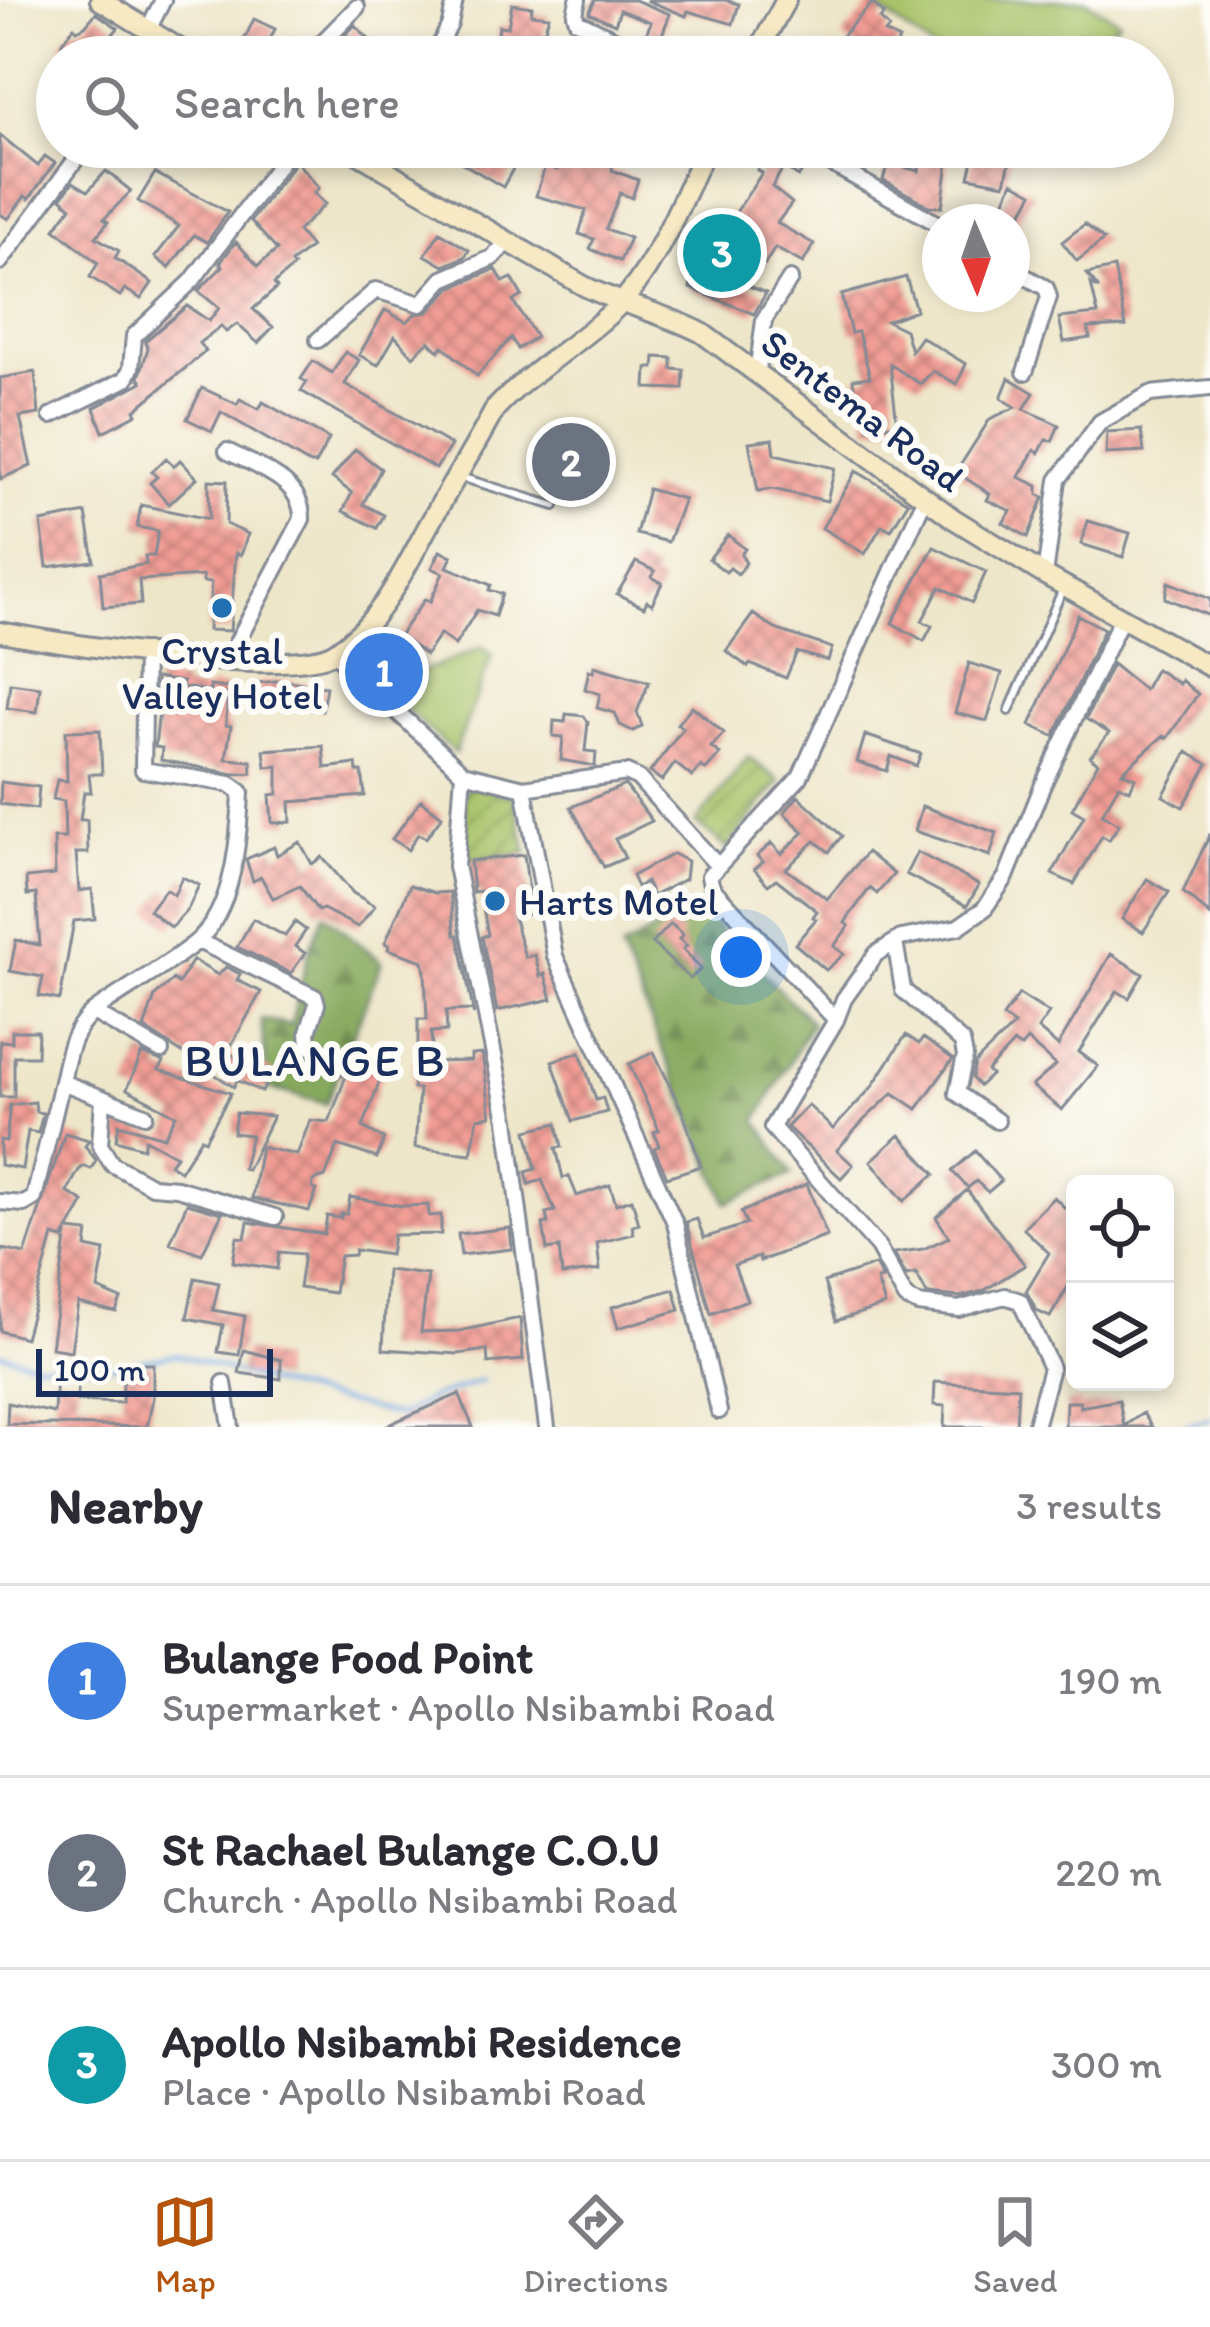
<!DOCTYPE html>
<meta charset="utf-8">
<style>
body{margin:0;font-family:Itim,sans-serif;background:#f2f2f3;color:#2b2b33}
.controls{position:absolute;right:36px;bottom:36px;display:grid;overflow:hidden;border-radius:18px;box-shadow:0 6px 18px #0003}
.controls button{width:108px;height:108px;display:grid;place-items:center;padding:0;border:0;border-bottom:3px solid #e1e1e2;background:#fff;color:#2b2b33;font:60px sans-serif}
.compass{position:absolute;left:922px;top:204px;width:108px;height:108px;border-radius:50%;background:#fff;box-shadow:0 6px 18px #0003;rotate:178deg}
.scale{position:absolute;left:36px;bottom:30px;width:237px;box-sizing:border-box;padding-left:12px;border:6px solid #1b2f5e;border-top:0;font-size:33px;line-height:42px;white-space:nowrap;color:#1b2f5e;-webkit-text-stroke:9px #fdfcf7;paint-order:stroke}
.you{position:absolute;left:741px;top:957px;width:42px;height:42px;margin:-30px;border:9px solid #fff;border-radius:50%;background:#1a73e8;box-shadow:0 0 0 18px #1a73e833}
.badge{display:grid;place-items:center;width:78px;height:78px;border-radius:50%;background:#b45309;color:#fff;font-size:39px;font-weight:700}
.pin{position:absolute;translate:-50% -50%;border:6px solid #fff;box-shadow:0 3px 12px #0006}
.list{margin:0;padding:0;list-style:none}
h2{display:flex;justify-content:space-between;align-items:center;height:156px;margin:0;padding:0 48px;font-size:51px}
h2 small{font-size:39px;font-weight:400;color:#7c7c81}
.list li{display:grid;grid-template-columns:78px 1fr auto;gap:36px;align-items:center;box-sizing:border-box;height:192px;padding:0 48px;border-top:3px solid #e1e1e2}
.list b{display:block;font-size:45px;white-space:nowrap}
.list p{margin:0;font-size:39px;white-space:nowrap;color:#7c7c81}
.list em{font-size:39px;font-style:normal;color:#7c7c81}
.icon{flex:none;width:66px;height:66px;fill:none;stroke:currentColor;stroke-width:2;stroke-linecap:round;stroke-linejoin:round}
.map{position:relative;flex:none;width:1210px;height:1427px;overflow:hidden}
.search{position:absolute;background:#fff;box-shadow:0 6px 18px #0003;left:36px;right:36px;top:36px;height:132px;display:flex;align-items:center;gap:30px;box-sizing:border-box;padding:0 42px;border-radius:66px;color:#7c7c81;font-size:45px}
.sheet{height:732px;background:#fff}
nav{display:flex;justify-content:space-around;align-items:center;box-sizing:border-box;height:168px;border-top:3px solid #e1e1e2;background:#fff;font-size:33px;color:#7c7c81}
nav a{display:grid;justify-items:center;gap:6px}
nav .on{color:#b45309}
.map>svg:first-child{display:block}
.grass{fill:#a9c369;stroke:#627964;stroke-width:3}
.forest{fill:url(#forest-firs);stroke:#506c5e;stroke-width:3}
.garden{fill:url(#garden-furrows);stroke:#627964;stroke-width:3}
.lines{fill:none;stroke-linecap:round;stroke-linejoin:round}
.stream{stroke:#76a9e2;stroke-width:4.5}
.building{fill:url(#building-cross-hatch)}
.lane-casing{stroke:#848a94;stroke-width:12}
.street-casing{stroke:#848a94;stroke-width:20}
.secondary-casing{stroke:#848a94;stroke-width:24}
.lane{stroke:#fff;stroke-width:6}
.street{stroke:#fff;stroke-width:14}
.secondary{stroke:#f6e9c3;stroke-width:18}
.poi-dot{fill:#1f6fb2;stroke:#fdfcf7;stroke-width:4.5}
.labels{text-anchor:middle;stroke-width:12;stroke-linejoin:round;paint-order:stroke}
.street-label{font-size:39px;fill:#1b2f5e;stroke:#fdfcf7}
.poi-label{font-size:39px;fill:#1b2f5e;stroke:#fdfcf7}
.quarter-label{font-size:45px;letter-spacing:3px;fill:#1b2f5e;stroke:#fdfcf7}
</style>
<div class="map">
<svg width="1210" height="1427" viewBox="0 0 1210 1427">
<defs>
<pattern id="forest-firs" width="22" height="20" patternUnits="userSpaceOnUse" patternTransform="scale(3)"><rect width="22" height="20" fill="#86a95d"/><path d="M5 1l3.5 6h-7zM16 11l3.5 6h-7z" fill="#6d8a50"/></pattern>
<pattern id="garden-furrows" width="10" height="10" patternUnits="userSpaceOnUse" patternTransform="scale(3)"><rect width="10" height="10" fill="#a9c369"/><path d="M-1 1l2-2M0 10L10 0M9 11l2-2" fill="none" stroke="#899f5a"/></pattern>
<pattern id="building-cross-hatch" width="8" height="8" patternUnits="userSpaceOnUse" patternTransform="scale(3)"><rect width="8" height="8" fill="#f29d94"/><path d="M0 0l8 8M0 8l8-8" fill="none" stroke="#c3807c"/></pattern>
</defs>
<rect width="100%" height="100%" fill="#fdfcf7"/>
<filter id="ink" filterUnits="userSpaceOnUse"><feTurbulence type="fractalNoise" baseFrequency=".00833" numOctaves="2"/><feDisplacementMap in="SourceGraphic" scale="24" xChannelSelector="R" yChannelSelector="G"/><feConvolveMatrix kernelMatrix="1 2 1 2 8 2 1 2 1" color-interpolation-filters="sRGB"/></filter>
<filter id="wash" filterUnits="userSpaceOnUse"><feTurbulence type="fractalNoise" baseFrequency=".004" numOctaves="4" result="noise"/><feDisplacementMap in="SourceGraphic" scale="48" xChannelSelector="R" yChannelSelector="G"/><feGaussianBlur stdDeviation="2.7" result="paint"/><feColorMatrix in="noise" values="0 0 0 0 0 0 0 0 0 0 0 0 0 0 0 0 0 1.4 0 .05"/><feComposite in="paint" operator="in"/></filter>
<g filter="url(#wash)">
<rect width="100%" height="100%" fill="#eee6c9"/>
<!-- grass -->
<path class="grass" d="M867,0H1085L1119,21L1079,57H943Z
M483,647L492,655L455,753L381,688Z"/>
<!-- forest -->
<path class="forest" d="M696,906L812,1023L757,1120L792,1174L727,1203L621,950Z
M324,914L382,962L326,1104L268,1088L261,1019L291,1025L309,950Z"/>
<!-- garden -->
<path class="garden" d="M748,757L780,781L727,848L696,823Z
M465,784L514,797L527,853L466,859L463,842Z"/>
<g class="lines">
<!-- stream -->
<path class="stream" d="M0,1353L36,1363L106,1367L176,1354L273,1384L400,1416L433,1397L482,1381
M1181,1427L1210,1419"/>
</g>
<g id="blocks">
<!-- building -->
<path class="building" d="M595,0H635L670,14L655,53L642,44L651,22L620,10L615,24L589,13Z
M646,0H725L739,4L733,24L688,11L686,16Z
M872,3L884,14L880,19L889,28L885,33L899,40L890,57H866L842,36Z
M512,4L532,7L531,14L549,16L539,48L497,41L499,26L508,27Z
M96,13L118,28L94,57H74L62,47V42L74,27L77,30L85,26Z
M254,19L275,29L266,48L283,57H236Z
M355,25L386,57H324Z
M0,135L38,166L45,156L55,163L29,199L25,196L8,219L0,214Z
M435,147H525L503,187Z
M584,147H614L612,170L638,180L632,198L620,193L606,229L630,238L620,261L590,249L594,239L579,234L586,210L536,196L545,166L557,170L560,153L583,158Z
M770,147H790L795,156L808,164L798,177L784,166L772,187L792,203L777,223L814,244L803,263L775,248L765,264L759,261L744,284L766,293L754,314L690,288L698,254L710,236L717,241L762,173L757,170Z
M921,147H950L942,207L929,206L883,180L888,163L919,171Z
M976,148L1011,156L1005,184L969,177Z
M296,161L319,188L314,193L325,204L298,231L311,247L291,263L294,266L274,284L277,288L253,309L273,327L258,343L237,324L226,332L221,326L199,343L206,351L135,410L137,414L103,432L94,408L142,382L139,378L148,348L145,341L187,306L209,321L219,308L198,291L223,266L220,263L233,245L236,242L258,266L277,250L251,221Z
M106,171L131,191L104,219L108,222L96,237L119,251L115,258L152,283L141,299L125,289L120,296L90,277L98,263L55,229L71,207L61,198L73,182L88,191Z
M155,173L228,212L207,242L194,235L169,268L155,257L179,226L138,201Z
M1013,182L1033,193L1017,222H995Z
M1085,224L1104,240L1077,261L1062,242Z
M440,232L469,250L465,257L444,266L425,255Z
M1114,268L1126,326L1088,328L1090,338L1064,342L1059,318L1098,314L1091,284L1099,289L1087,274Z
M496,269L503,282L512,278L522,296L513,301L536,337L518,349L511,338L477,376L443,346L439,351L429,341L413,356L395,336L378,365L359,355L385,310L407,322L415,314L428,312L450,288Z
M906,277L916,310L887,321L905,330L911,351L921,337L966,364L957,384L933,371L920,384L890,364L897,424L868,428L865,398L855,399L853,379L870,377L858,332L851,333L841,295Z
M345,352L359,360L345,384L451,445L436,469L301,391L307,382L301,379L313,361L332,373Z
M655,357L672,358V369L684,370L683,389L646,388L647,368H654Z
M35,372L39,414L20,417L31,466L0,479V378Z
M1009,378L1034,393L1024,409L1059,425L1052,441L1046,440L1039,453L1034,450L1019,477L1038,486V494L1044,497L1028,537L1003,523L1011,511L987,500L990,494L956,472L990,419L1016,407L1001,398Z
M202,388L237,404L240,399L259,409L263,402L329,439L315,464H310L221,412L212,431L187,419Z
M1141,430L1144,452L1106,454L1107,432Z
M564,431L585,436L583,443L591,445L585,467L578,465L567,494L550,486L557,459L549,457L554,435L563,437Z
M773,439L775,454L835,468L827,501L772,489L758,491L749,442Z
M355,449L381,469L363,504L384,515L377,528L343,511L352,493L332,478Z
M166,458L174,466L180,460L197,478L169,504L150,483L157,477L152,472Z
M856,471L908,502L891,530L882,525L865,554L822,528Z
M209,480L227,481L226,524L248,534L241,555L236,553L230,631L208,630L211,583L203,582V576L139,580L141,604L103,607L100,573L146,564L145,556H154L158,531L137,527L141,505L209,519Z
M648,489L684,499L668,542L636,534Z
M86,513L94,561L47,567L41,522Z
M1088,521L1130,533L1123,557L1081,544Z
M728,535L745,549L741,554L746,563L738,574L730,568L726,572L709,559Z
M934,547L986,572L972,603L940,587L922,621L932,626L924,641L892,623Z
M440,551L452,556L447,567L491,585L489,590L502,594L495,616L477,610L455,645L440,634L426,655L399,636L425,599L430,602L443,573L432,568Z
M636,562L655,571L652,577L662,583L652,604L647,601L644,607L617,594Z
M1168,582L1210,599V616L1165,598Z
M753,614L775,629L832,648L828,661L797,652L786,678L750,664L748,667L726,651Z
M1078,615L1104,629L1054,736L1030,725Z
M969,663L1002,673L987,721L955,713Z
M1112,664L1144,690L1156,669L1179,684L1181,680L1198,694L1167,738L1163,736L1122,772L1135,778L1130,790L1119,785L1102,814L1119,824L1109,840L1102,836L1074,884L1052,874L1084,816L1072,809L1098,763L1090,757L1109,733L1086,719Z
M594,666L649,682L637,712L642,726L633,731L620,725L615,713L597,708L600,694L585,689L589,670L593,672Z
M156,678L183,682L182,687L210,691V686L228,688L226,725L231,726L226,759L251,761L252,773L234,774L161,760L162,748L155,747L161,694L156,693Z
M283,680L326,687L322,710L283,704L260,706L258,683Z
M10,683L40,687L37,712L7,708Z
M692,706L724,733L711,747L720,754L706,770L701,766L692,777L675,763L662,781L650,772L683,728L677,724Z
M566,714L584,716L588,722L585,751L596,752L595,766L561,760L563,737L553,736L554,721L565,722Z
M100,730L102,774H89L91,792H84L80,820H87L88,853H76L79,891L92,889L95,919L74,921L60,1000L39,996L43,977L10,971L16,940L40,945L36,894L27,895L26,878L55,875L54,838H65L64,801L53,799L57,780L67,781L66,731Z
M865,735L921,754L916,766L891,756L887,771L857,762Z
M323,746L325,768L356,764L357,772H362L365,796L290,802L291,822L272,823L270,795L278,794V766L266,767L264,750Z
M1187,752L1208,764L1183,807L1163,796Z
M1,782L39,787L37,809L0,804Z
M625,785L652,821L615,839L625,858L604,867L571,807Z
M798,796L842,836L829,852L815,841L786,869L827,899L867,852L894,874L877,894L870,888L850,915L845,923L849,926L834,946L844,954L826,970L795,944L816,919L813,917L817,911L776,879L768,885L754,869L763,862L757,856L772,843L781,854L804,832L784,813Z
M421,800L442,816L426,838L418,834L408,850L392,839Z
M922,806L997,833L990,856L915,831Z
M1210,834V915L1183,892Z
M300,842L312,864L322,857L353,893L375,906L358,927L323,909L318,911L300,886L273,898L261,877L253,881L246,859L274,847L277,855Z
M917,852L979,885L967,906L906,874Z
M673,854L687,861L685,879L653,896L646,882L637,887L632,876Z
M524,855L532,914L513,916L525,957L535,955L540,976L545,974L552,999L497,1011L482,937L488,935L480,891L473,892L470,861Z
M182,877L199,885L188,909L171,928L149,910L166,889L174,895Z
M1147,879L1169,892L1143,932L1122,919Z
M410,885L435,893L450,892L455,935H458L474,1015L472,1010L446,1011L447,1031L431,1032L433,1062L471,1061V1055L482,1054L491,1116L478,1118L471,1154L415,1148L419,1089H413L415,1057H418V1019H427L425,972L423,961L388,949L389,945L385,943Z
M253,919L285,936L295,922L306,930L295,946L305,953L291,973L237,947Z
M671,924L683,935L679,939L687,946L683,949L701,969L690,979L652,943Z
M1111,954L1143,974L1129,998L1117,991L1079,1052L1098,1066L1062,1110L1032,1086L1056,1065L1027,1040L1021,1047L1014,1043L987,1071L991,1075L979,1086L972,1078L975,1063L1014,1025L1003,1017L1019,994L1049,1013L1038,1029L1058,1046Z
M193,960L218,975L226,967L240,974L237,980L261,992L227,1053L273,1071L262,1092L239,1081V1077L234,1087L144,1028L155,996L173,979L178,984Z
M12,1031H38L37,1056H14V1097H0V1041L12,1042Z
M906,1035L919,1044L923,1038L953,1059L917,1109L893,1093L864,1120L837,1150L853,1165L841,1178L787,1127L808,1105L833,1129L871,1088Z
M344,1052L386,1063L363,1127L384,1139L377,1158L338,1145L325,1177L313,1181V1189L317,1190L309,1211L252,1198L261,1147L297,1155L310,1120L329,1122L346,1076L339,1074Z
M580,1052L596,1100L603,1098L607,1112L573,1121L552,1061Z
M654,1052L683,1113L701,1166L667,1177L654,1148L659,1146L654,1132L659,1130L629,1064Z
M142,1053L164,1062L159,1070L231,1093L205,1140L201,1138L180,1171L170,1164L176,1156L145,1139L143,1148L116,1140L119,1124L164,1137L176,1115L127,1089Z
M35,1102L36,1112L43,1113L38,1133L28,1131L22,1169L0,1165V1140L6,1141L10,1105Z
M236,1113L273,1116L247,1170L243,1168L251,1135L233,1133Z
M557,1123L562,1147L556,1148L563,1178L569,1176L577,1196L610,1185L616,1204L632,1199L639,1224L632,1226L634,1234L597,1243L600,1270L562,1275L559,1248L547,1250L543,1224L548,1223L546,1213L555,1211L542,1180L529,1184L526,1172L536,1169L527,1130Z
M65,1133L89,1140L85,1146L96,1160L91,1169L84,1166L79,1170L67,1192L84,1202L68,1230L88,1232L86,1247L105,1251L98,1289L121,1299L116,1312L78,1303L71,1351L51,1348L67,1232L63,1239L53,1236L25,1338L0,1331V1257L3,1249L25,1254Z
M900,1135L935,1174L904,1201L871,1161Z
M975,1151L1001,1181L988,1192L976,1181L968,1188L952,1171Z
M807,1184L827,1236L760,1261L759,1257L734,1265L747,1300L711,1314L686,1222L697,1219L704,1238L747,1224L741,1212Z
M967,1190L1025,1265L983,1291L960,1297L927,1294L916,1274L906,1276L894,1253L923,1249L949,1237L936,1217Z
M350,1197L402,1206L428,1205L429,1216L441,1215V1234L393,1235L390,1255L355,1250L354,1255L340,1256L334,1293L299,1288L304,1254L279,1252L277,1269L233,1262L237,1237L245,1238L248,1222L324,1234L327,1216L341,1218V1214H347Z
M1054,1197L1075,1218V1275L1050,1317L1037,1311L1026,1291L1049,1253L1023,1228Z
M187,1203L222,1213L202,1254L170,1243Z
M510,1228L512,1249L461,1255L458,1234Z
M875,1265L883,1279L877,1280L885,1305L836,1321L824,1282Z
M387,1270L428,1275L421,1332L459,1331L520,1318L523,1360L488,1363L487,1350L458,1354L383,1349Z
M195,1278L219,1283L213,1310L245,1316L239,1355L218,1352L223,1325L187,1318Z
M674,1289L680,1310L618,1328L612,1307Z
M244,1350L281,1360V1379L239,1373Z
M124,1364H153V1398L147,1427L7,1424L8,1403L54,1413L56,1377L78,1379L77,1401L122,1403Z
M935,1382L1018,1387L1016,1427H944L945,1406L934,1405Z
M459,1394L473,1427H383Z
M1119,1400L1124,1426L1143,1413L1152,1427H1065L1066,1402H1080V1407Z"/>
</g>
</g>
<g filter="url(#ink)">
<use href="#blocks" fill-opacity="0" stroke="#848a94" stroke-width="3"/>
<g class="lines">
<!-- lane casing -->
<g class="lane-casing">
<path id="lane" d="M460,477L555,506
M1009,711L1063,589"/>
</g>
<!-- street casing -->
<g class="street-casing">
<path id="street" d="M578,0L575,14L577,21L627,45L640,57
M148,30L163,0
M142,57L153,33
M308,57L357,7
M434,57L450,24L455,0
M801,147L940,225
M0,262L85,147
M1012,269L1046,288L1049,297L1025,372
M318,340L376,290L421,304L443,279L492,258L508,242
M757,374L764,320L790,279
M51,416L126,379L131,368L134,336L192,281L292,147
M227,451C257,467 303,480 302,519L227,661
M1045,575L1058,480L1100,422L1150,394L1210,388
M145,651L143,770L230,784L241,792C239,839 234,911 195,943C164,968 126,988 93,1012C71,1032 68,1053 62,1082L145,1115
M334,653L463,773L524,788L627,773L638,778L717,865
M463,773L456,866L507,1120L547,1427
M524,788L555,956L675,1223L719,1411
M198,941L315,997L317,1004L308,1032L309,1046L332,1056
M895,941L903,990L962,1042L965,1056L957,1093L997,1121
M93,1012L161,1051
M836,1020L712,888L709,876L800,777L925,498
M103,1098L100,1145L112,1164L152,1186L177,1188L275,1217
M0,1202L24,1204L34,1198L62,1082
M224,1383L231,1427
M1035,1427L1051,1368L1020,1301L1005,1296L959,1309L918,1304L906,1298L878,1247L772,1127L836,1020L844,999L876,954L901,938L958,927L984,909L1006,877L1042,787L1122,617"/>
</g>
<!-- secondary casing -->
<g class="secondary-casing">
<path id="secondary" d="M100,0L193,57
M755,57L786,0
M346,147L584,286C622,305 664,313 702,333L954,519L1045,575L1210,667
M0,632C60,643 292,680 335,652C386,619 407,562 436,512C455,478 477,444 495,409C531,370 578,345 616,308C658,266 681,199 707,147"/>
</g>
<!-- lane -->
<use href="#lane" class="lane"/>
<!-- street -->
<use href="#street" class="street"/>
<!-- secondary -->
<use href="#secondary" class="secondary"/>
</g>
</g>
<!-- markers -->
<g class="poi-dot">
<circle cx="222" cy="608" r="12"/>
<circle cx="495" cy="901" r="12"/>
</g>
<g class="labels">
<!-- street labels -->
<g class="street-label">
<text transform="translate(863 410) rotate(37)" y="14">Sentema Road</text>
</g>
<!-- poi labels -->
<g class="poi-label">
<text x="222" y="664">Crystal<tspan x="222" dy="45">Valley Hotel</tspan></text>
<text x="519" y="915" text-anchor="start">Harts Motel</text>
</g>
<!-- quarter labels -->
<g class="quarter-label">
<text x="316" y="1076">BULANGE B</text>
</g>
</g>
</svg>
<div class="controls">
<button><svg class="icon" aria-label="locate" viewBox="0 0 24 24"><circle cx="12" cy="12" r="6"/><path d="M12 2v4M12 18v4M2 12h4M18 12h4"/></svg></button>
<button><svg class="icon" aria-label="layers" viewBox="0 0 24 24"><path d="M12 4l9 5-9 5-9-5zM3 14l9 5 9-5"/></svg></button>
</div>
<svg class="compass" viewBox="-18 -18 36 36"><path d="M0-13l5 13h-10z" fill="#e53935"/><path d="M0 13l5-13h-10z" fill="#7c7c81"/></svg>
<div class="scale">100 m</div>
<div class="you"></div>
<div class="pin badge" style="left:384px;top:672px;background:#3f7fe0">1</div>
<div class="pin badge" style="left:571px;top:462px;background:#6b7280">2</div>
<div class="pin badge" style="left:722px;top:253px;background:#0f9aa8">3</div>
<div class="search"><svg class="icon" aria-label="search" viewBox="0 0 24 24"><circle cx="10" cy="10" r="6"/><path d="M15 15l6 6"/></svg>Search here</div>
</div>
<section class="sheet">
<h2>Nearby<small>3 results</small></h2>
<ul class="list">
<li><span class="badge" style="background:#3f7fe0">1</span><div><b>Bulange Food Point</b><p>Supermarket · Apollo Nsibambi Road</p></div><em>190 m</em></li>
<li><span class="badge" style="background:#6b7280">2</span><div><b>St Rachael Bulange C.O.U</b><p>Church · Apollo Nsibambi Road</p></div><em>220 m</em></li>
<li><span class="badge" style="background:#0f9aa8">3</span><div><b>Apollo Nsibambi Residence</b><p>Place · Apollo Nsibambi Road</p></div><em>300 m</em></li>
</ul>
</section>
<nav>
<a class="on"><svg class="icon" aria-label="map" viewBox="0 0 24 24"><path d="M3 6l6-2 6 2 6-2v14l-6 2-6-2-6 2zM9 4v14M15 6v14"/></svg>Map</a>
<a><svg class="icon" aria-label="directions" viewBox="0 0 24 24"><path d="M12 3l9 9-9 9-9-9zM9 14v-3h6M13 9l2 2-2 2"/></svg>Directions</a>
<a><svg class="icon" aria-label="saved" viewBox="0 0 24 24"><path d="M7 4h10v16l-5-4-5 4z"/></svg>Saved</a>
</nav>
